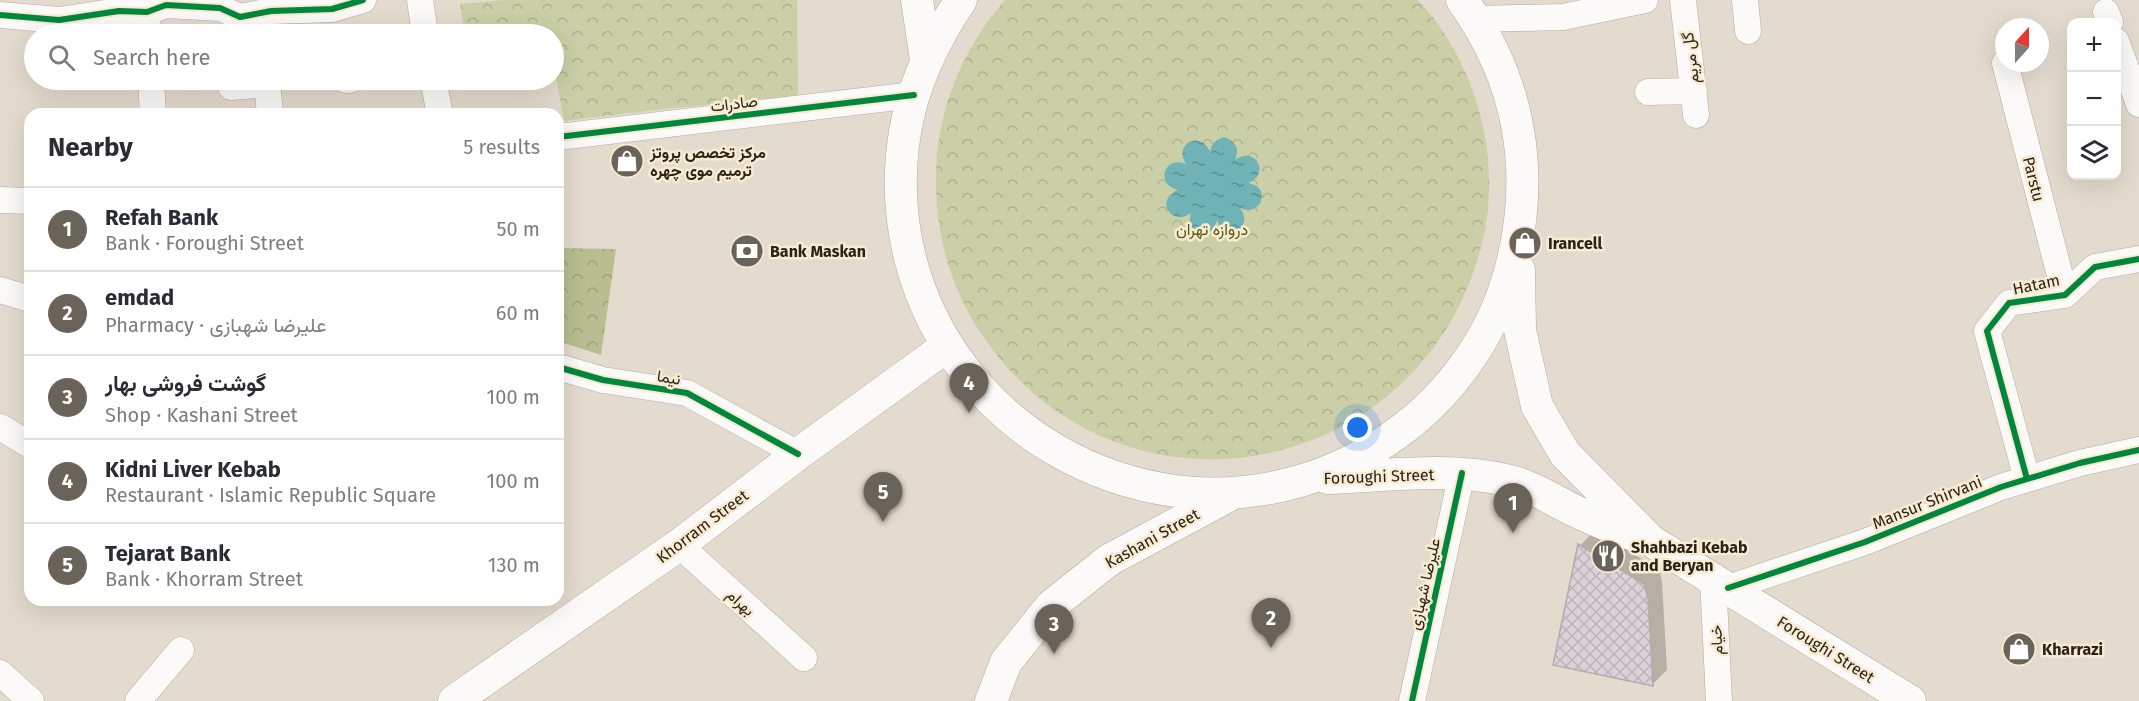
<!DOCTYPE html>
<meta charset="utf-8">
<style>
body{margin:0;font-family:"Fira Sans",Vazirmatn,sans-serif;background:#f2f2f3;color:#2b2b33}
.controls{position:absolute;right:18px;top:18px;display:grid;overflow:hidden;border-radius:12px;box-shadow:0 6px 24px #0002}
.controls button{width:54px;height:54px;display:grid;place-items:center;padding:0;border:0;border-bottom:2px solid #e1e1e2;background:#fff;color:#2b2b33;font:30px sans-serif}
.compass{position:absolute;left:1995px;top:18px;width:54px;height:54px;border-radius:50%;background:#fff;box-shadow:0 6px 24px #0002;rotate:21deg}
.you{position:absolute;left:1358px;top:428px;width:21px;height:21px;margin:-15px;border:4px solid #fff;border-radius:50%;background:#1a73e8;box-shadow:0 0 0 9px #1a73e833}
.badge{display:grid;place-items:center;width:39px;height:39px;border-radius:50%;background:#6a6359;color:#fff;font-size:20px;font-weight:700}
.pin{position:absolute;translate:-50% -50px;filter:drop-shadow(0 2px 3px #0008)}
.pin::after{content:'';position:absolute;top:32px;width:21px;height:18px;background:inherit;clip-path:polygon(0 0,100% 0,50% 100%)}
.list{margin:0;padding:0;list-style:none}
h2{display:flex;justify-content:space-between;align-items:center;height:78px;margin:0;padding:0 24px;font-size:26px}
h2 small{font-size:20px;font-weight:400;color:#7c7c81}
.list li{display:grid;grid-template-columns:39px 1fr auto;gap:18px;align-items:center;box-sizing:border-box;height:84px;padding:0 24px;border-top:2px solid #e1e1e2}
.list b{display:block;font-size:22px;white-space:nowrap}
.list p{margin:0;font-size:20px;white-space:nowrap;color:#7c7c81}
.list em{font-size:20px;font-style:normal;color:#7c7c81}
.icon{flex:none;width:33px;height:33px;fill:none;stroke:currentColor;stroke-width:2;stroke-linecap:round;stroke-linejoin:round}
.map{position:relative;flex:none;width:2139px;height:701px;overflow:hidden}
.search{position:absolute;background:#fff;box-shadow:0 6px 24px #0002;left:24px;top:24px;width:540px;height:66px;display:flex;align-items:center;gap:15px;box-sizing:border-box;padding:0 21px;border-radius:33px;color:#7c7c81;font-size:22px}
.panel{position:absolute;background:#fff;box-shadow:0 6px 24px #0002;left:24px;top:108px;width:540px;height:498px;border-radius:18px}
.map>svg:first-child{display:block}
.forest{fill:url(#forest-crowns)}
.park{fill:url(#park-crowns)}
.water{fill:url(#water-ripples)}
.shadow{fill:#0003}
.building{fill:url(#building-cross-hatch);stroke:#b2adab;stroke-width:1.5}
.lines{fill:none;stroke-linecap:round;stroke-linejoin:round}
.minor-casing{stroke:#b1aba0;stroke-width:27}
.major-casing{stroke:#b1aba0;stroke-width:33}
.minor{stroke:#fbfaf8;stroke-width:26}
.major{stroke:#fbfaf8;stroke-width:32}
.cycleway-casing{stroke:#f9ead2;stroke-width:10}
.cycleway{stroke:#00873e;stroke-width:6}
.labels{text-anchor:middle;stroke-width:5;stroke-linejoin:round;paint-order:stroke}
.street-label{font-size:16px;fill:#29231a;stroke:#f9ead2}
.poi-label{font-size:16px;font-weight:bold;fill:#29231a;stroke:#f9ead2;text-anchor:start}
.park-label{font-size:16px;fill:#505b0c;stroke:#f9ead2}
</style>
<div class="map">
<svg width="2139" height="701" viewBox="0 0 2139 701">
<defs>
<pattern id="forest-crowns" width="20" height="18" patternUnits="userSpaceOnUse" patternTransform="scale(1.5)"><rect width="20" height="18" fill="#b9bd91"/><path d="M2 6a3 3 0 1 1 6 0M12 15a3 3 0 1 1 6 0" fill="none" stroke="#9fa27c"/></pattern>
<pattern id="park-crowns" width="20" height="18" patternUnits="userSpaceOnUse" patternTransform="scale(1.5)"><rect width="20" height="18" fill="#cbcfa7"/><path d="M2 6a3 3 0 1 1 6 0M12 15a3 3 0 1 1 6 0" fill="none" stroke="#aeb18f"/></pattern>
<pattern id="water-ripples" width="26" height="14" patternUnits="userSpaceOnUse" patternTransform="scale(1.5)"><rect width="26" height="14" fill="#6fb3b6"/><path d="M2 4q2-2 4 0t4 0M15 11q2-2 4 0t4 0" fill="none" stroke="#5b9193"/></pattern>
<pattern id="building-cross-hatch" width="8" height="8" patternUnits="userSpaceOnUse" patternTransform="scale(1.5)"><rect width="8" height="8" fill="#dad2d8"/><path d="M0 0l8 8M0 8l8-8" fill="none" stroke="#bbb4b9"/></pattern>
</defs>
<rect width="100%" height="100%" fill="#e3dbcd"/>
<!-- forest -->
<path class="forest" d="M558,248L616,249L601,355L558,341Z"/>
<!-- park -->
<path class="park" d="M504,0H797L798,96L664,109L564,121L554,65V34H465L460,4Z
M1005,0H1418C1477,63 1503,160 1482,243C1425,477 1127,538 987,342C954,297 937,242 936,187C934,118 960,51 1005,0Z"/>
<!-- water -->
<path class="water" d="M1224,137C1236,141 1240,149 1235,160C1256,145 1271,175 1248,183C1272,186 1262,218 1240,208C1255,228 1226,244 1217,220C1212,243 1184,236 1191,213C1170,227 1155,199 1178,190C1155,184 1164,155 1186,164C1173,143 1201,130 1210,152C1212,143 1215,140 1224,137Z"/>
<!-- shadow -->
<path class="shadow" d="M1594,531L1659,569L1662,582L1667,670L1652,685L1579,547Z"/>
<!-- building -->
<path class="building" d="M1578,544L1644,584L1648,598L1653,686L1553,665Z"/>
<g class="lines">
<!-- minor casing -->
<g class="minor-casing">
<path id="minor" d="M420,0L425,34
M1683,0L1696,115
M1745,0L1748,31
M147,12L148,34
M2106,12L2110,22
M0,15L59,20L119,11L147,12L166,5L220,8L240,17L271,11L332,9L363,0
M1476,19L1563,17L1645,0
M2116,41L2139,104
M2005,63L2065,295
M151,80L153,114
M346,80H349
M433,80L440,114
M231,87L267,84L270,114
M1648,92L1694,91
M558,137L914,95
M0,200L30,201
M0,290L30,299
M558,367L603,380L687,393L798,454
M0,427L30,445
M2027,479L1987,331L2009,303L2065,295L2095,267L2139,259
M679,545L804,658
M1713,579L1719,701
M1728,588L1865,542L2001,487L2080,463L2139,450
M0,673L31,701
M138,701L181,650
M1412,701L1462,473"/>
</g>
<!-- major casing -->
<g class="major-casing">
<path id="major" d="M917,0L926,60
M961,0C934,40 913,84 905,132C876,308 1000,467 1175,491C1253,501 1332,480 1396,434C1452,394 1494,334 1511,268C1536,172 1520,80 1462,0
M1519,270L1520,330L1537,406L1565,454L1651,541L1910,701
M1328,478C1386,476 1448,467 1506,480C1530,485 1551,499 1573,510C1594,520 1617,530 1640,537
M454,701L679,545L798,454L947,346
M991,701L1006,662L1051,606L1109,560L1230,495"/>
</g>
<!-- minor -->
<use href="#minor" class="minor"/>
<!-- major -->
<use href="#major" class="major"/>
<!-- cycleway casing -->
<g class="cycleway-casing">
<path id="cycleway" d="M0,15L59,20L119,11L147,12L166,5L220,8L240,17L271,11L332,9L363,0
M558,137L914,95
M558,367L603,380L687,393L798,454
M2027,479L1987,331L2009,303L2065,295L2095,267L2139,259
M1728,588L1865,542L2001,487L2080,463L2139,450
M1412,701L1462,473"/>
</g>
<!-- cycleway -->
<use href="#cycleway" class="cycleway"/>
</g>
<!-- icons -->
<defs>
<g id="shop-disc" transform="scale(1.725)"><circle r="9.5" fill="#6a6359" stroke="#f9ead2"/><path d="M-5-2.5h2.3a2.7 3.5 0 0 1 5.4 0H5L5.5 6h-11ZM-1.5-2.5h3a1.5 2.3 0 0 0-3 0Z" fill="#fff"/></g>
<g id="bank-disc" transform="scale(1.725)"><circle r="9.5" fill="#6a6359" stroke="#f9ead2"/><path d="M-6-4H6V4H-6ZM0-2.3a2.3 2.3 0 1 0 0 4.6a2.3 2.3 0 1 0 0-4.6Z" fill="#fff"/></g>
<g id="restaurant-disc" transform="scale(1.725)"><circle r="9.5" fill="#6a6359" stroke="#f9ead2"/><path d="M-5-6h1v4h1v-4h1v4h1v-4h1v5L-1.5 .5V6h-2V.5L-5-1ZM5-6V6H3V1.5H1.5Q1.5-4 5-6Z" fill="#fff"/></g>
</defs>
<g fill-rule="evenodd">
<use href="#shop-disc" x="627" y="161"/>
<use href="#shop-disc" x="1525" y="243"/>
<use href="#bank-disc" x="747" y="251"/>
<use href="#restaurant-disc" x="1608" y="556"/>
<use href="#shop-disc" x="2019" y="649"/>
</g>
<g class="labels">
<!-- street labels -->
<g class="street-label">
<text transform="translate(1690 58) rotate(-97)" y="6">گل مریم</text>
<text transform="translate(734 103) rotate(-7)" y="6">صادرات</text>
<text transform="translate(2034 179) rotate(76)" y="6">Parstu</text>
<text transform="translate(2036 284) rotate(-12)" y="6">Hatam</text>
<text transform="translate(669 377) rotate(9)" y="6">نیما</text>
<text transform="translate(1379 476) rotate(-2)" y="6">Foroughi Street</text>
<text transform="translate(1927 502) rotate(-22)" y="6">Mansur Shirvani</text>
<text transform="translate(702 526) rotate(-37)" y="6">Khorram Street</text>
<text transform="translate(1152 538) rotate(-29)" y="6">Kashani Street</text>
<text transform="translate(1424 584) rotate(-77)" y="6">علیرضا شهبازی</text>
<text transform="translate(741 602) rotate(42)" y="6">بهرام</text>
<text transform="translate(1716 640) rotate(-93)" y="6">خیام</text>
<text transform="translate(1826 649) rotate(32)" y="6">Foroughi Street</text>
</g>
<!-- poi labels -->
<g class="poi-label">
<text x="650" y="158">مرکز تخصص پروتز<tspan x="650" dy="18">ترمیم موی چهره</tspan></text>
<text x="1548" y="249">Irancell</text>
<text x="770" y="257">Bank Maskan</text>
<text x="1631" y="553">Shahbazi Kebab<tspan x="1631" dy="18">and Beryan</tspan></text>
<text x="2042" y="655">Kharrazi</text>
</g>
<!-- park labels -->
<g class="park-label">
<text x="1212" y="235">دروازه تهران</text>
</g>
</g>
</svg>
<div class="controls">
<button>+</button>
<button>−</button>
<button><svg class="icon" aria-label="layers" viewBox="0 0 24 24"><path d="M12 4l9 5-9 5-9-5zM3 14l9 5 9-5"/></svg></button>
</div>
<svg class="compass" viewBox="-18 -18 36 36"><path d="M0-13l5 13h-10z" fill="#e53935"/><path d="M0 13l5-13h-10z" fill="#7c7c81"/></svg>
<div class="you"></div>
<div class="pin badge" style="left:1513px;top:533px">1</div>
<div class="pin badge" style="left:1271px;top:648px">2</div>
<div class="pin badge" style="left:1054px;top:654px">3</div>
<div class="pin badge" style="left:969px;top:413px">4</div>
<div class="pin badge" style="left:883px;top:522px">5</div>
<div class="search"><svg class="icon" aria-label="search" viewBox="0 0 24 24"><circle cx="10" cy="10" r="6"/><path d="M15 15l6 6"/></svg>Search here</div>
<section class="panel">
<h2>Nearby<small>5 results</small></h2>
<ul class="list">
<li><span class="badge">1</span><div><b>Refah Bank</b><p>Bank · Foroughi Street</p></div><em>50 m</em></li>
<li><span class="badge">2</span><div><b>emdad</b><p>Pharmacy · علیرضا شهبازی</p></div><em>60 m</em></li>
<li><span class="badge">3</span><div><b>گوشت فروشی بهار</b><p>Shop · Kashani Street</p></div><em>100 m</em></li>
<li><span class="badge">4</span><div><b>Kidni Liver Kebab</b><p>Restaurant · Islamic Republic Square</p></div><em>100 m</em></li>
<li><span class="badge">5</span><div><b>Tejarat Bank</b><p>Bank · Khorram Street</p></div><em>130 m</em></li>
</ul>
</section>
</div>
